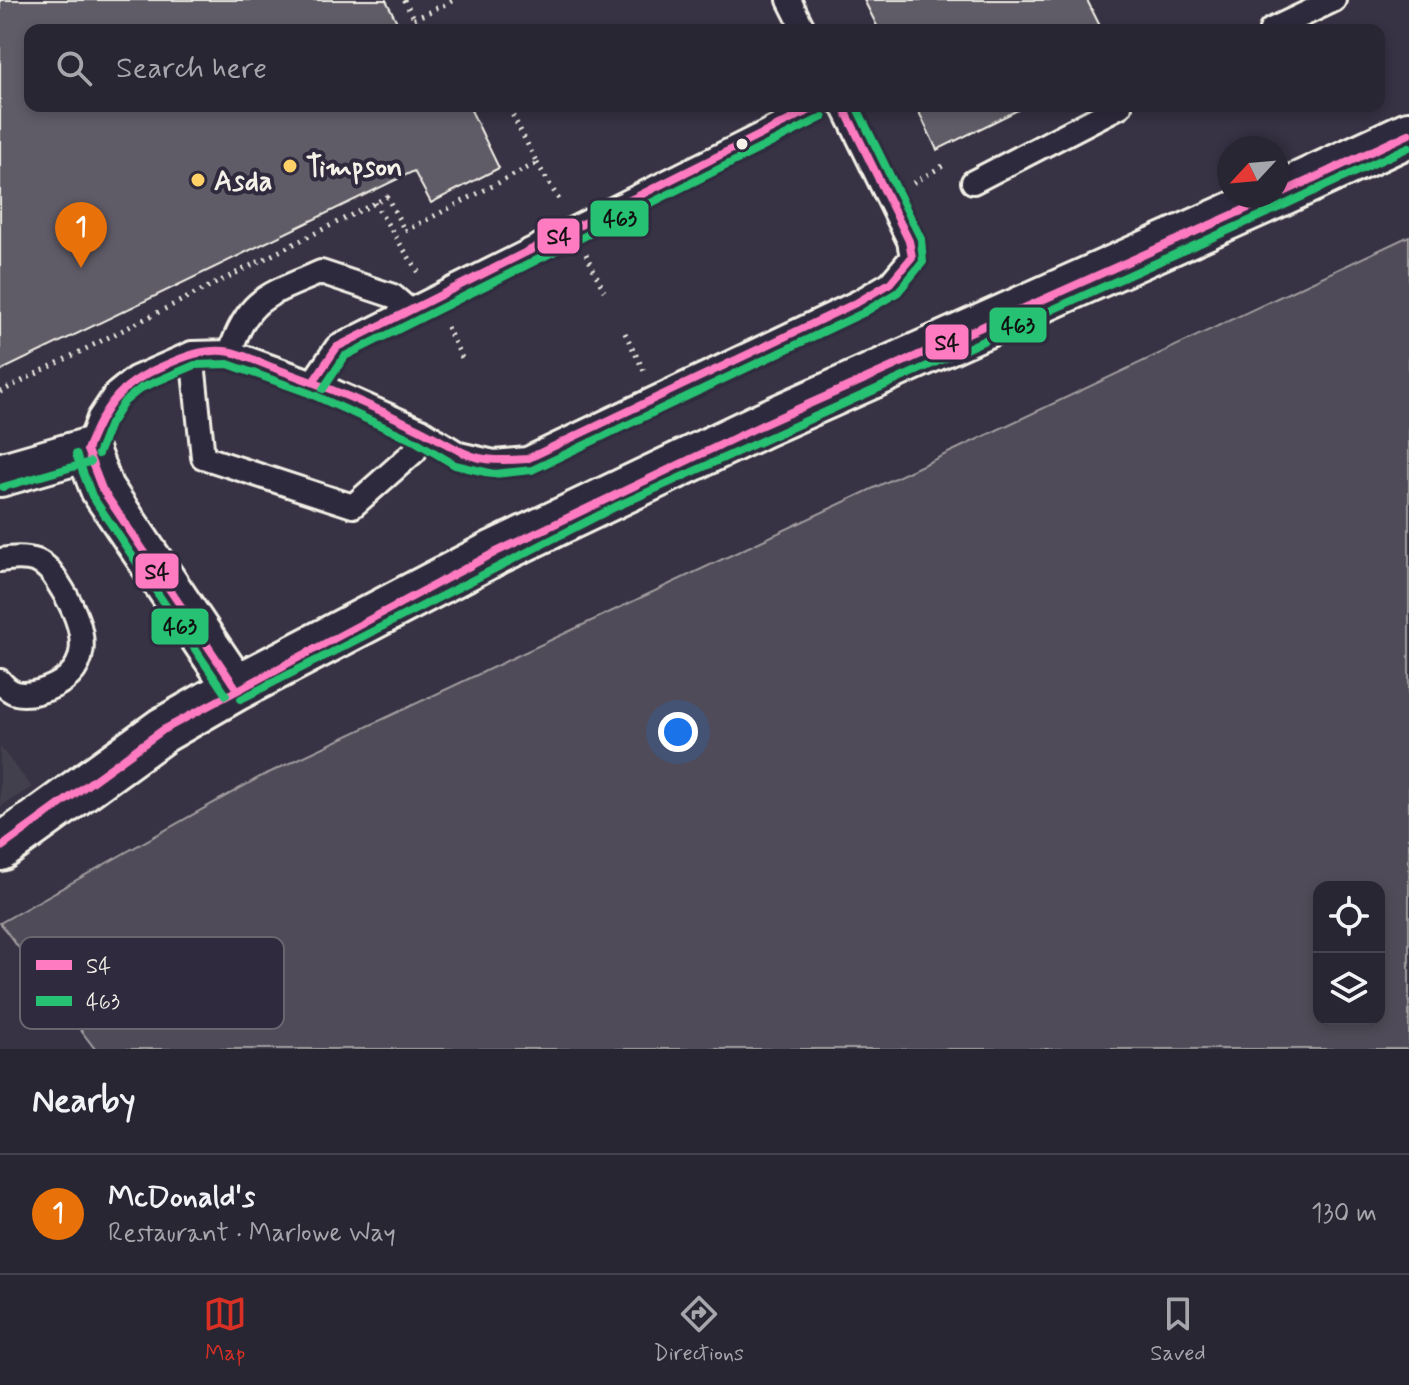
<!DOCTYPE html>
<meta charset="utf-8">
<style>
body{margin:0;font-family:Mynerve,sans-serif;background:#35323f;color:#f1f3f6}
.controls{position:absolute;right:24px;bottom:24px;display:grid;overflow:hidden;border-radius:16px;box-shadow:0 4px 12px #0003}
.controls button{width:72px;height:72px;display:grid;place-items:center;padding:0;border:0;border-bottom:2px solid #45434e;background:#292633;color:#f1f3f6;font:40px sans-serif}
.compass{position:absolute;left:1217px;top:136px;width:72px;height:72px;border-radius:50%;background:#292633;box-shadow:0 4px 12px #0003;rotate:244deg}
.you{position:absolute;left:678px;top:732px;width:28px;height:28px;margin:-20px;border:6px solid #fff;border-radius:50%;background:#1a73e8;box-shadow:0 0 0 12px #1a73e833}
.badge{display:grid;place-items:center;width:52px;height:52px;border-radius:50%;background:#d93025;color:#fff;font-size:26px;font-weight:700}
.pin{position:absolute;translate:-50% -66px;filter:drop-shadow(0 2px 4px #0008)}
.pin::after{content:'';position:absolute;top:42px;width:28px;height:24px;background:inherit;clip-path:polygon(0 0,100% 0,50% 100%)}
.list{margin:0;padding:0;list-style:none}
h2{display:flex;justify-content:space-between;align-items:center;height:104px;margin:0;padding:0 32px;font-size:34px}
h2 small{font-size:26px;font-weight:400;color:#a5a5ac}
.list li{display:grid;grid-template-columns:52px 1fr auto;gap:24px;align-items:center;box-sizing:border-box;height:120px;padding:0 32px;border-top:2px solid #45434e}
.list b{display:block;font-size:30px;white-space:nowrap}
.list p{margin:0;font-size:26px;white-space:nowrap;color:#a5a5ac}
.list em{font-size:26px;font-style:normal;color:#a5a5ac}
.icon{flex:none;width:44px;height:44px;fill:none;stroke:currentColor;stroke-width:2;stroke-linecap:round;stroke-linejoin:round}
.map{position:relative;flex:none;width:1409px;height:1049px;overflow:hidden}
.search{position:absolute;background:#292633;box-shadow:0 4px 12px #0003;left:24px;right:24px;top:24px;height:88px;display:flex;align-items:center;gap:20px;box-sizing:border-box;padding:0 28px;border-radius:16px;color:#a5a5ac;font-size:30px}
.sheet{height:224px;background:#292633}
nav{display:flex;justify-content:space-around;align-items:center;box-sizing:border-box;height:112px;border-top:2px solid #45434e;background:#292633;font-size:22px;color:#a5a5ac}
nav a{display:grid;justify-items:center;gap:4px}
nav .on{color:#d93025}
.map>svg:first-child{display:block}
.built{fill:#433f4e}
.green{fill:#504b59;stroke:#a29ea0;stroke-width:2;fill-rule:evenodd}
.building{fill:#5f5c67;stroke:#f4f1e8;stroke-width:2}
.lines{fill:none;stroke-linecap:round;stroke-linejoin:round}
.service-casing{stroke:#f4f1e8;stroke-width:28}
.minor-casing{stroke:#f4f1e8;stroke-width:48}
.secondary-casing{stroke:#f4f1e8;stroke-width:50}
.path{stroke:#f4f1e8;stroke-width:5;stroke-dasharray:2 6;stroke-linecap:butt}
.service{stroke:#2f2a3d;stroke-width:22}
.minor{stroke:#2f2a3d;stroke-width:42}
.secondary{stroke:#2f2a3d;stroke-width:44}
.bus-1-casing{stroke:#2f2a3d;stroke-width:14}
.bus-2-casing{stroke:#2f2a3d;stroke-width:14}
.bus-1{stroke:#fe7ac1;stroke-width:8}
.bus-2{stroke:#26c172;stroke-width:8}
.bus-dot{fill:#f4f1e8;stroke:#2f2a3d;stroke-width:3}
.poi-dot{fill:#ffd166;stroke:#2f2a3d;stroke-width:3}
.labels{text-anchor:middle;stroke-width:8;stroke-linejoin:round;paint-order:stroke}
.poi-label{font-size:28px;font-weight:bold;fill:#f4f1e8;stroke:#2f2a3d;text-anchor:start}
.key{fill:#2f2a3d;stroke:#6a6670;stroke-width:2}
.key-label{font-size:22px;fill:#f4f1e8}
.line-badge{stroke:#2f2a3d;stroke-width:3}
.pale-badge-label{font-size:22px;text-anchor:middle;font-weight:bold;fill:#111}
</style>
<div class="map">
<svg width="1409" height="1049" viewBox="0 0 1409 1049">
<rect width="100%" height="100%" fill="#373244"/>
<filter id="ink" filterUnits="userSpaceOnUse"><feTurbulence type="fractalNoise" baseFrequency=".0125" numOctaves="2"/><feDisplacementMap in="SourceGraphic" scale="16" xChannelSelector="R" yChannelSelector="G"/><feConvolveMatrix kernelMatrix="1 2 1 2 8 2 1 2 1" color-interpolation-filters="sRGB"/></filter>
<g filter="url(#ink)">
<!-- built -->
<path class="built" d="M0,747L32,787L0,807Z"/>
<!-- green -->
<path class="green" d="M1409,236V1049H95L0,923L260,777ZM1319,887H1379V1019H1319Z"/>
<!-- building -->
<path class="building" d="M0,0H386L401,30H30V106H469L499,168L431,203L414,171L0,371Z
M864,0H1087L1102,30H879Z
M916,106H1026L937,150Z"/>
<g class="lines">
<!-- service casing -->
<g class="service-casing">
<path id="service" d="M789,0L804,30
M1271,30L1334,0
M973,182L1120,106
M230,352C249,295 270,295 321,272L393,296L409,310
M192,353L203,457L353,506L415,451L421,430
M313,382L337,347L818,106
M87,450L99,418L115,394L135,378L192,353L230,352L313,382L421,430L459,454L494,462L527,459L858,302L890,283L912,257L909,241L843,106
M0,560C11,558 26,557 37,561C50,567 55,578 62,589C88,631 96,676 38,692C21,696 11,695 0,681"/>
</g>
<!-- minor casing -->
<g class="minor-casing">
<path id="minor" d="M0,475L87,450L102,489L236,688"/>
</g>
<!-- secondary casing -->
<g class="secondary-casing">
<path id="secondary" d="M1277,195L1409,134
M0,848L163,730L236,688L496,552L762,425L1275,196"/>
</g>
<!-- path -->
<path class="path" d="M404,0L421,30
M414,19L454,0
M537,163L561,203
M913,183L946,164
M374,203L419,273
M586,254L604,291
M447,327L463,360
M625,333L644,371
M0,392L387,197L405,231L537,163L508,106"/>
<!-- service -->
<use href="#service" class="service"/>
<!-- minor -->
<use href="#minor" class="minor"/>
<!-- secondary -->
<use href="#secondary" class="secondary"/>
<!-- bus-1 casing -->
<g class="bus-1-casing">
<path id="bus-1" d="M1277,195L1409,134
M313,382L337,347L818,106
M87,450C103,408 119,385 161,367C183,357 206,347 231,352C247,356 263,364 277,369C325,386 373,406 419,429C467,453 468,464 527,459L858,302L890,283L912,257L909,241L843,106
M87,450L102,489L236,688
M0,848L163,730L496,552L762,425L1275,196"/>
</g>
<!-- bus-2 casing -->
<g class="bus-2-casing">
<path id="bus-2" d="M1282,206L1409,147
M323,389L345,356L823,117
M76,454L92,496L226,695
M98,454L110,424L124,402L141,388L195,365L228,364L309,393L415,441L455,465L494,474L532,470L863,313L898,292L923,262L921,239L856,106
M3,487L90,462
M241,699L615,507L1280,207"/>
</g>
<!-- bus-1 -->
<use href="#bus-1" class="bus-1"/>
<!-- bus-2 -->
<use href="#bus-2" class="bus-2"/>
</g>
</g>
<!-- markers -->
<circle class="bus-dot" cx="742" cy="144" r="7"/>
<g class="poi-dot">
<circle cx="290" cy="166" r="8"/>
<circle cx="198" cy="180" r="8"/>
</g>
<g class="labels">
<!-- poi labels -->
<g class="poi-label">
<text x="306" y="176">Timpson</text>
<text x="214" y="190">Asda</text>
</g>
</g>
<!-- legend -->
<rect x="20" y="937" width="264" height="92" rx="12" class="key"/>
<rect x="36" y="960" width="36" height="10" fill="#fe7ac1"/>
<rect x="36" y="996" width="36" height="10" fill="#26c172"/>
<g class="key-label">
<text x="86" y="973">S4</text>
<text x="86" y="1009">463</text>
</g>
<g class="line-badge">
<rect x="589" y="199" width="61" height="39" rx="8" fill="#26c172"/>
<rect x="536" y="217" width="45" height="38" rx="8" fill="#fe7ac1"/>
<rect x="988" y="306" width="60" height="38" rx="8" fill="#26c172"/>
<rect x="924" y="323" width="46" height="38" rx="8" fill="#fe7ac1"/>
<rect x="134" y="552" width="46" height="38" rx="8" fill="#fe7ac1"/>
<rect x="150" y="607" width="60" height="39" rx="8" fill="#26c172"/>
</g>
<g class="pale-badge-label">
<text x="620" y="226">463</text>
<text x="559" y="244">S4</text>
<text x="1018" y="333">463</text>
<text x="947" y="350">S4</text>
<text x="157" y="579">S4</text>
<text x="180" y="634">463</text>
</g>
</svg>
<div class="controls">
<button><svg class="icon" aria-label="locate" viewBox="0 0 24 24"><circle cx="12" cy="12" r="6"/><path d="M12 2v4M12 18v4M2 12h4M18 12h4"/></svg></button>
<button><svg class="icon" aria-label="layers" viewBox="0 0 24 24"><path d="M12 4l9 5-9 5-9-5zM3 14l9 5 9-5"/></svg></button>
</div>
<svg class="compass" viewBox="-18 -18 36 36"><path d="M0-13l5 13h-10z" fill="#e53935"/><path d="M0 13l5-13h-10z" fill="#a5a5ac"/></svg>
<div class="you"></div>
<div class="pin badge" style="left:81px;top:268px;background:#e8710a">1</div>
<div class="search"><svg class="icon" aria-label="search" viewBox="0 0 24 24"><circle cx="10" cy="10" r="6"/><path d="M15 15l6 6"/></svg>Search here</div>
</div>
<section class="sheet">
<h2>Nearby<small></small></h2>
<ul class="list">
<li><span class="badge" style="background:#e8710a">1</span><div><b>McDonald's</b><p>Restaurant · Marlowe Way</p></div><em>130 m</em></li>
</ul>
</section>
<nav>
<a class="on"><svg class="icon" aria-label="map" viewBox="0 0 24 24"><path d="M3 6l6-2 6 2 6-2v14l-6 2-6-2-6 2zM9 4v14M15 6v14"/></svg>Map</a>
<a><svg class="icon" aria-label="directions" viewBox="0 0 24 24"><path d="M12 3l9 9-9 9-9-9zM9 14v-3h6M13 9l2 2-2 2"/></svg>Directions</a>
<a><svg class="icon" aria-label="saved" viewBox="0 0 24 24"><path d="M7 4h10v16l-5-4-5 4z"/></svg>Saved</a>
</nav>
